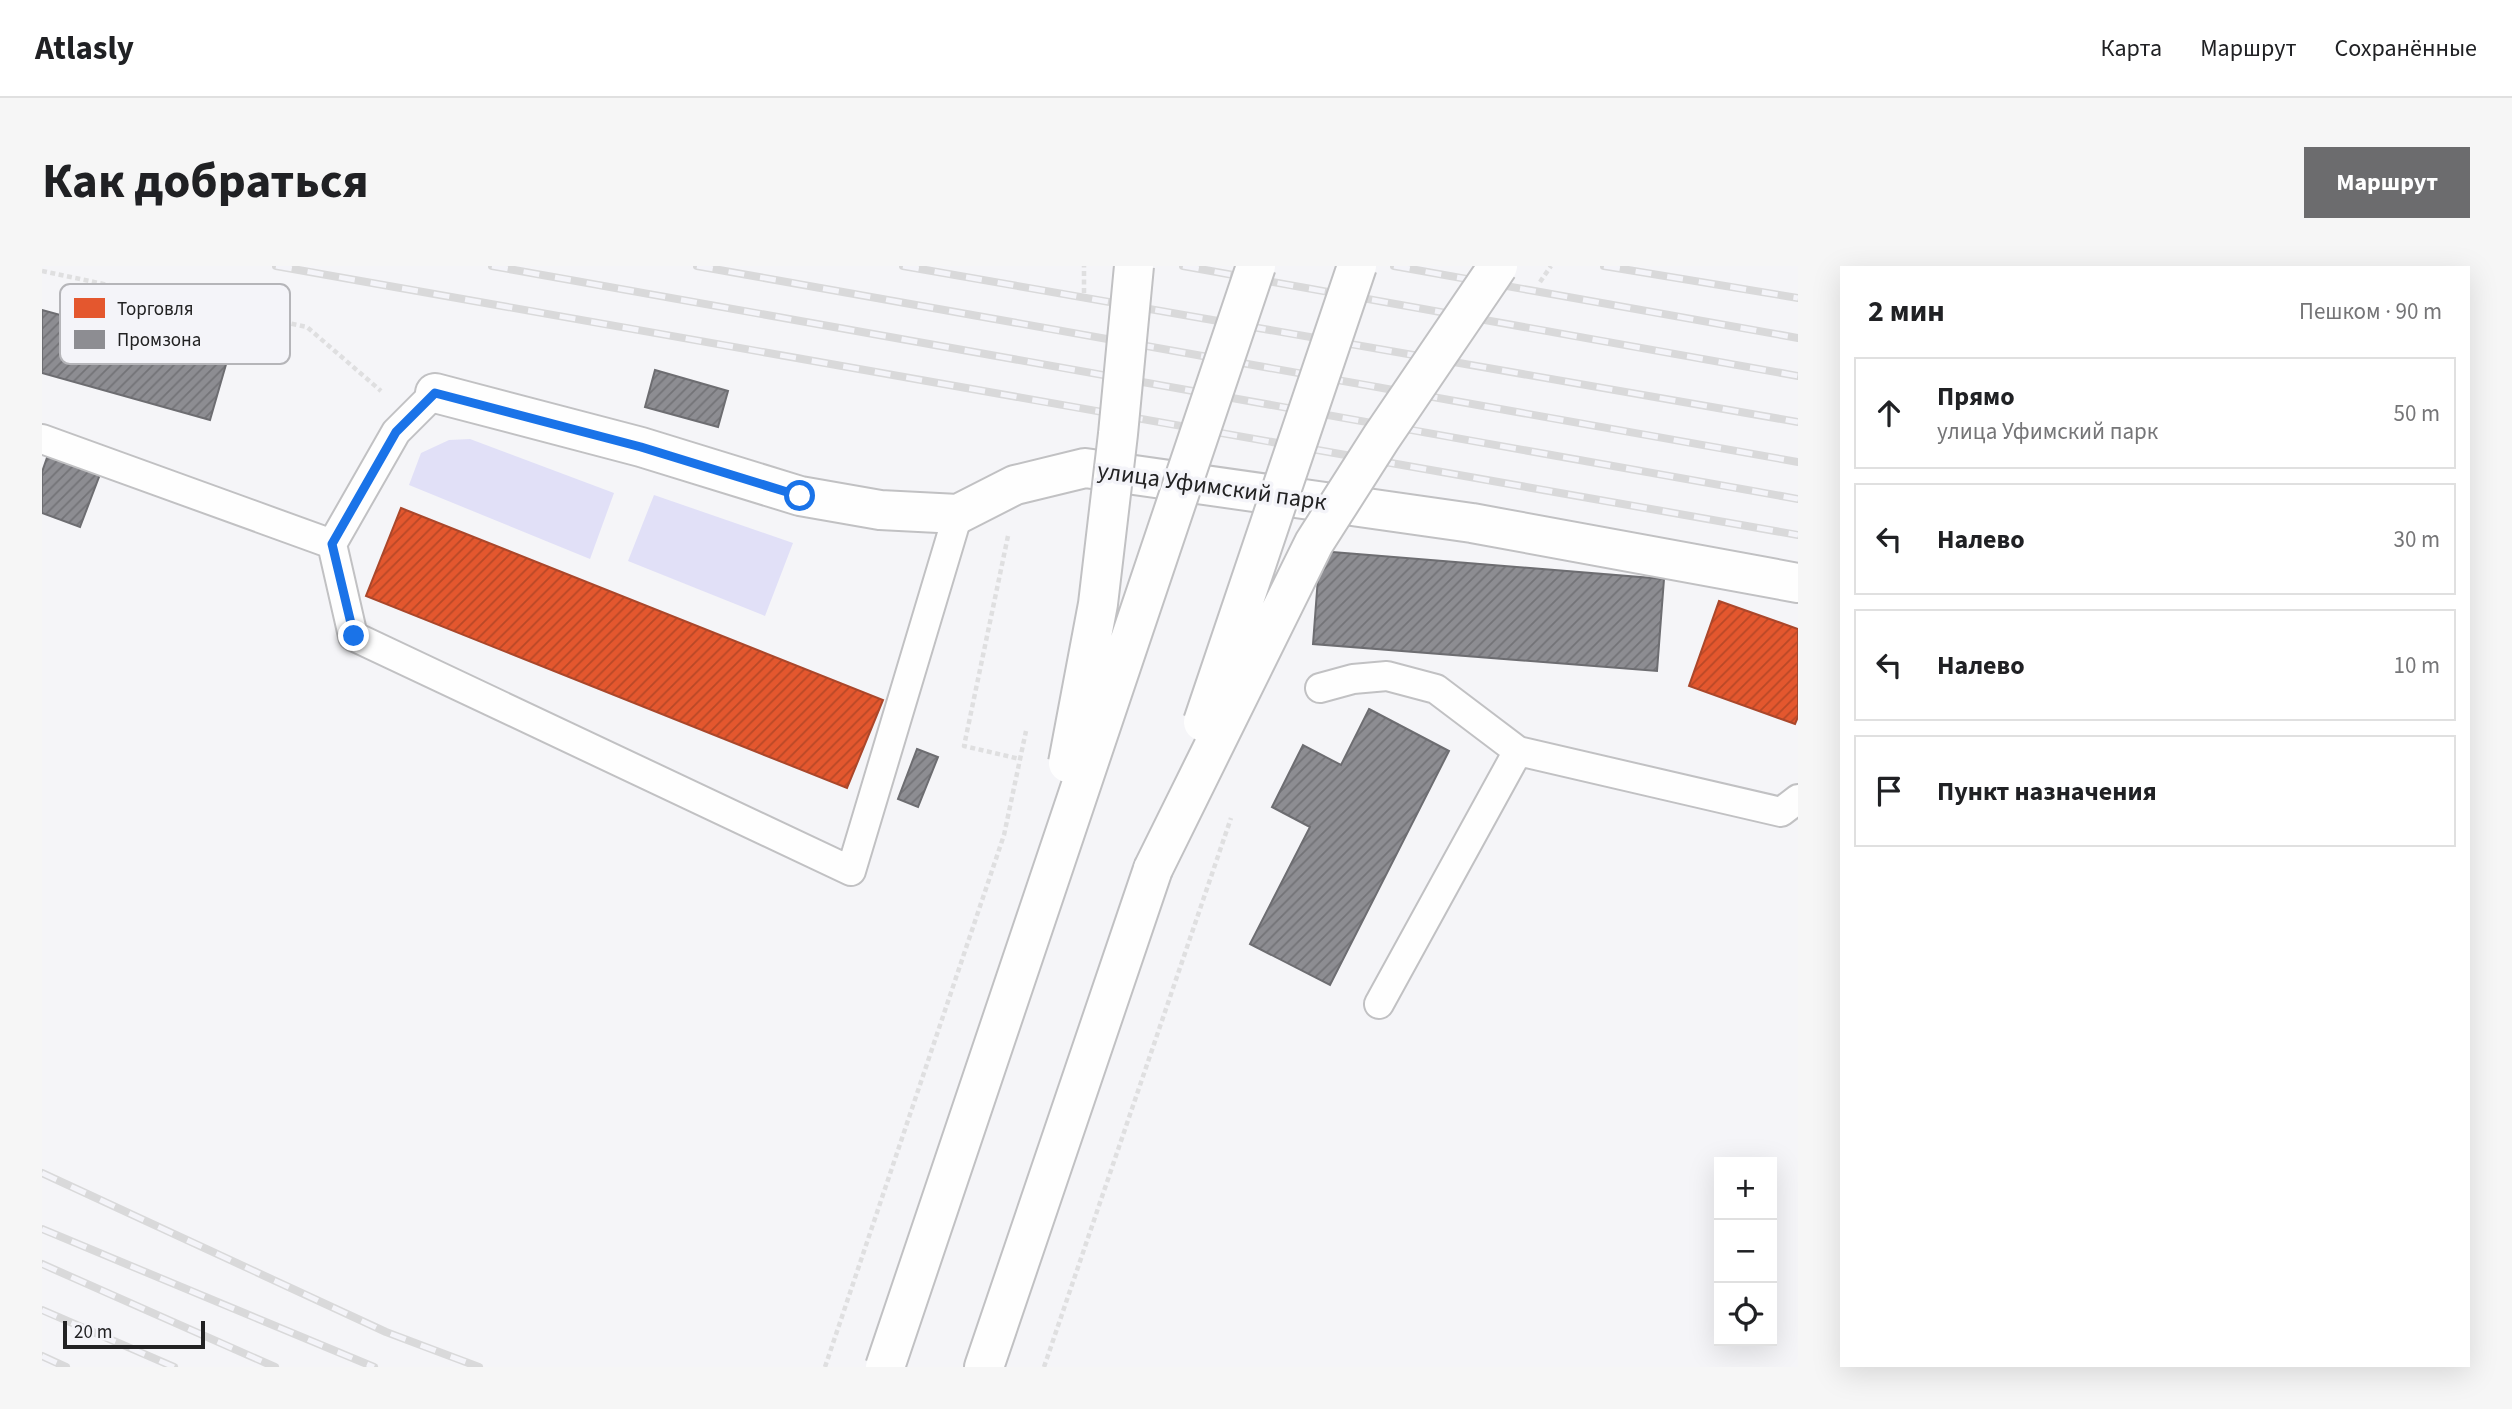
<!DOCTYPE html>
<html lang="ru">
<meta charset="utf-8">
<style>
body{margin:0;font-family:"Source Sans 3",sans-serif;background:#f6f6f6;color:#202124}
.controls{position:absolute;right:21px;bottom:21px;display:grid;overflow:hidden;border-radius:0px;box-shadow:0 7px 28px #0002}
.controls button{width:63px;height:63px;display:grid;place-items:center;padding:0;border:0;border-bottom:2px solid #e0e0e0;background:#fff;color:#202124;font:35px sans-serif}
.scale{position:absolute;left:21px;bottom:18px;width:142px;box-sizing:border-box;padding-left:7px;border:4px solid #222223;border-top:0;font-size:19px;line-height:24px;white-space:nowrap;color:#222223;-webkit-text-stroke:5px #f4f4f9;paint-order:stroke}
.stop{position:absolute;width:21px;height:21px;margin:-16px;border:5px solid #1a73e8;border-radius:50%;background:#fff}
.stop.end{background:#1a73e8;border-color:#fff;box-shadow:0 2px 7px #0008}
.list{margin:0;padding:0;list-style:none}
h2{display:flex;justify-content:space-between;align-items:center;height:91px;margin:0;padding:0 28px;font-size:30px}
h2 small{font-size:23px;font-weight:400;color:#757577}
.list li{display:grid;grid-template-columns:46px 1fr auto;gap:21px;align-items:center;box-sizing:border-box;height:112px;margin:0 14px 14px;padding:0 14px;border:2px solid #e0e0e0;border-radius:0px}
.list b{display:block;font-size:26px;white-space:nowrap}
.list p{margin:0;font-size:23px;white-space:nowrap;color:#757577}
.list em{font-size:23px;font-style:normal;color:#757577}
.icon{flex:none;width:38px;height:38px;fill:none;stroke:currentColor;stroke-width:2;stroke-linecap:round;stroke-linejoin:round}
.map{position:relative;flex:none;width:1756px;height:1101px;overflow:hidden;border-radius:0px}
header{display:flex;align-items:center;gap:42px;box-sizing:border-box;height:98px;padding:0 35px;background:#fff;border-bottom:2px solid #e0e0e0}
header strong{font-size:33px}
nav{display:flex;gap:38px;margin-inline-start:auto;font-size:24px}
.intro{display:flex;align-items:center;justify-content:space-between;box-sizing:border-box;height:168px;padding:0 42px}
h1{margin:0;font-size:49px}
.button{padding:18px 32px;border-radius:0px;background:#6c6c6e;color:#fff;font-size:24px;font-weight:700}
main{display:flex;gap:42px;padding:0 42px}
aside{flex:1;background:#fff;border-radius:0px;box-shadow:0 7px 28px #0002}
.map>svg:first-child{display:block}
.green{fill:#e1e0f7}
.shops{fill:url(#shops-hatch);stroke:#aa472b;stroke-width:2}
.industry{fill:url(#industry-hatch);stroke:#6d6d71;stroke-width:2}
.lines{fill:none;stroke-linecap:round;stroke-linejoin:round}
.service-casing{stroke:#c1c1c3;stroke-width:32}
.minor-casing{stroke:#c1c1c3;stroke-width:42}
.primary-casing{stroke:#c1c1c3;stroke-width:42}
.path{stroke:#dfdfe0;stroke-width:4.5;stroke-dasharray:5 3.5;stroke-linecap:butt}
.service{stroke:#fefefe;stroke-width:28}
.minor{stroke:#fefefe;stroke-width:38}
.primary{stroke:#fefefe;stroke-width:38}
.rail-casing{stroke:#d9d9da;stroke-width:8}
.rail{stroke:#f4f4f9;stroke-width:5;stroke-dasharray:16;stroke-linecap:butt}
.primary-bridge-casing{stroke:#c1c1c3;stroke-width:42;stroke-linecap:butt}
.path-bridge{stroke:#dfdfe0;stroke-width:4.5;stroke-dasharray:5 3.5;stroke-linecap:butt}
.primary-bridge{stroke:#fefefe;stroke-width:38}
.route{stroke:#1a73e8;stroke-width:9}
.labels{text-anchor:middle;stroke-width:7;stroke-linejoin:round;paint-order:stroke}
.street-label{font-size:24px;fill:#222223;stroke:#f4f4f9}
.key{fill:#f4f4f9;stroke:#b5b5b9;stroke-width:2}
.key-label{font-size:19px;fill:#222223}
</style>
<header>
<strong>Atlasly</strong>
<nav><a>Карта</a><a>Маршрут</a><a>Сохранённые</a></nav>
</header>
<div class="intro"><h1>Как добраться</h1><a class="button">Маршрут</a></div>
<main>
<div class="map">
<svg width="1756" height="1101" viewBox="0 0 1756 1101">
<defs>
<pattern id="shops-hatch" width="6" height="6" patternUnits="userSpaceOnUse" patternTransform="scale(1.75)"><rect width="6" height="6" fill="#e4572e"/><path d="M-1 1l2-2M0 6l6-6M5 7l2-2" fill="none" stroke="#b84827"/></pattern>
<pattern id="industry-hatch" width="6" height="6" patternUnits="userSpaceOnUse" patternTransform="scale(1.75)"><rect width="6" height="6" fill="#8d8d92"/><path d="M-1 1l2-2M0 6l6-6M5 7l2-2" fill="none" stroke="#737377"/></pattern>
</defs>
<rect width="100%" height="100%" fill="#f5f5f8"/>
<!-- green -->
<path class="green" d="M428,173L572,227L548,293L367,219L379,187L407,174Z
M612,229L751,277L723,350L586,295Z"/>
<!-- shops -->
<path class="shops" d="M359,242L841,434L805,522L324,330Z
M1677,335L1756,363V451L1753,458L1647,420Z"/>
<!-- industry -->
<path class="industry" d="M0,44L185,95L168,154L0,107Z
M613,104L686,125L676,161L603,141Z
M8,183L60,203L38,261L0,247V206Z
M1278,285L1622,313L1615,405L1271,378Z
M1327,443L1407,485L1288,719L1208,678L1268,561L1230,541L1261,479L1299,499Z
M875,483L896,491L876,541L856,533Z"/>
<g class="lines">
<!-- service casing -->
<g class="service-casing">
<path id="service" d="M0,173L290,278L354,166L393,127
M290,278L311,370L809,605L916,248
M1278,422L1311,413L1345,410L1394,423L1476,485
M1337,738L1476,485L1739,546L1756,533"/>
</g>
<!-- minor casing -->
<g class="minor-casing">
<path id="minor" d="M393,127L599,181L758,230L838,244L916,248L973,219L1043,202L1430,257L1756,317"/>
</g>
<!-- primary casing -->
<g class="primary-casing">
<path id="primary" d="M942,1101L1111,603"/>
</g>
<!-- path -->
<path class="path" d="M0,5L265,61L339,125
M966,270L922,480L978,493"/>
<!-- service -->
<use href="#service" class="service"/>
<!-- minor -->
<use href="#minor" class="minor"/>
<!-- primary -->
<use href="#primary" class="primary"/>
<!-- rail casing -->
<g class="rail-casing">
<path id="rail" d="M234,0L1756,269
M450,0L1756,233
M655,0L1756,196
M861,0L1756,156
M1141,0L1756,110
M1352,0L1756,72
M1562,0L1756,32
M0,907L344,1066L437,1101
M0,963L332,1101
M0,998L233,1101
M0,1044L132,1101
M0,1090L24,1101"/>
</g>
<!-- rail -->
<use href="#rail" class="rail"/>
<!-- primary-bridge casing -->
<g class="primary-bridge-casing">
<path id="primary-bridge" d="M1161,456L1315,0
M1026,497L1056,338L1076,168L1092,0
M1111,603L1272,277L1339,172L1456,0
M843,1101L1214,0"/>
</g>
<!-- path-bridge -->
<path class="path-bridge" d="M1498,16L1509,0
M1042,27V0
M783,1101L962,569L984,465
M1002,1101L1189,552"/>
<!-- primary-bridge -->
<use href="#primary-bridge" class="primary-bridge"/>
</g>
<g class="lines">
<!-- route -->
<path class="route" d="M312,370L290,278L354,166L393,127L599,181L758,230"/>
</g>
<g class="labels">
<!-- street labels -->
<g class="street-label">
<text transform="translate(1170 220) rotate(8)" y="8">улица Уфимский парк</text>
</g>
</g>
<!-- legend -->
<rect x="18" y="18" width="230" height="80" rx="10" class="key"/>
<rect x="32" y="32" width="31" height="20" fill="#e4572e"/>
<rect x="32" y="64" width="31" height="19" fill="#8d8d92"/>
<g class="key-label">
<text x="75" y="49">Торговля</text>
<text x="75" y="80">Промзона</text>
</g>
</svg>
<div class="controls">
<button>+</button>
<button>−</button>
<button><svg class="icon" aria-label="locate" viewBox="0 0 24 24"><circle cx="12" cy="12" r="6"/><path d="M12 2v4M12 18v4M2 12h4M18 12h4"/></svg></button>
</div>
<div class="scale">20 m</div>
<div class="stop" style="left:758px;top:230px"></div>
<div class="stop end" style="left:312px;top:370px"></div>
</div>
<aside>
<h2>2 мин<small>Пешком · 90 m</small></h2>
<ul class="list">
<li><svg class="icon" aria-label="ahead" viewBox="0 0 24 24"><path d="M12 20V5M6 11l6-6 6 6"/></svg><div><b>Прямо</b><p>улица Уфимский парк</p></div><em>50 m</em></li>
<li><svg class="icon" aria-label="left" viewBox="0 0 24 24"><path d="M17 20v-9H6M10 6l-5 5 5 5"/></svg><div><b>Налево</b></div><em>30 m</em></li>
<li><svg class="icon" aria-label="left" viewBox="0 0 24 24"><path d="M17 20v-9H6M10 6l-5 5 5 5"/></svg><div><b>Налево</b></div><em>10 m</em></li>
<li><svg class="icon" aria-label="arrive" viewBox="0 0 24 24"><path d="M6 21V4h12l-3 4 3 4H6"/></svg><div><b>Пункт назначения</b></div></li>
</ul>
</aside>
</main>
